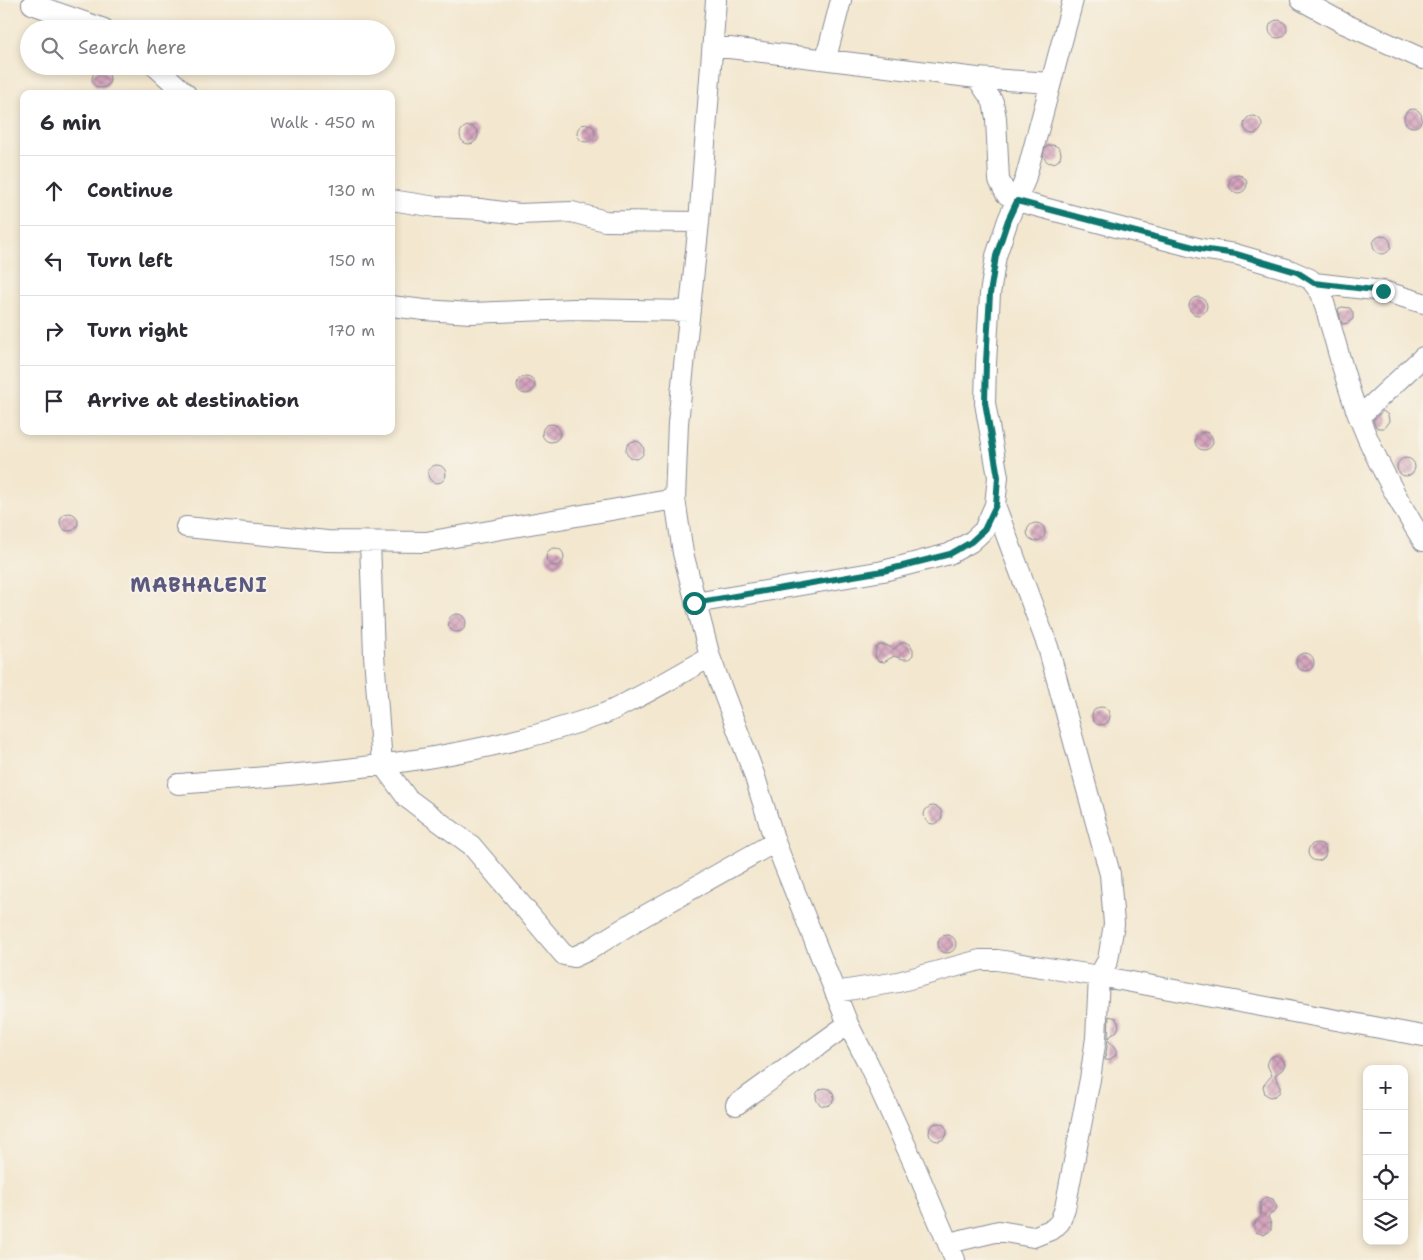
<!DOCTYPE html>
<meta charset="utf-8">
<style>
body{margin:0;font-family:"Shantell Sans",sans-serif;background:#f7f7f7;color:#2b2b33}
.controls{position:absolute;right:15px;bottom:15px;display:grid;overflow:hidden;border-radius:10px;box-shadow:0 2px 8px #0003}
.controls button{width:45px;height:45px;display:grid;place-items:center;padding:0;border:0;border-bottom:1px solid #e1e1e2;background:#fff;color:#2b2b33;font:25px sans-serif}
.stop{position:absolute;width:15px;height:15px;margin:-11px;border:4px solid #0f766e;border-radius:50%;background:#fff}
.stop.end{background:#0f766e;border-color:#fff;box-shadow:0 1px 5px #0008}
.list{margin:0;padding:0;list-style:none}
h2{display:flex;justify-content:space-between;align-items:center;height:65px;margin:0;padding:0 20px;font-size:21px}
h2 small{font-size:16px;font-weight:400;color:#7c7c81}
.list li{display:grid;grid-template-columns:32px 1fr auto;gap:15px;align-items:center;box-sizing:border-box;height:70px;padding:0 20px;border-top:1px solid #e1e1e2}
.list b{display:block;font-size:19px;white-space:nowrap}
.list em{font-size:16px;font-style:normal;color:#7c7c81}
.icon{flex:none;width:28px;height:28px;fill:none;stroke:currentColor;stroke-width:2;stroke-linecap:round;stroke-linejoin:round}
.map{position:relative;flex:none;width:1423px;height:1260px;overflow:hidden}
.search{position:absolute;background:#fff;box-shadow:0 2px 8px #0003;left:20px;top:20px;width:375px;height:55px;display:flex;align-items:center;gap:12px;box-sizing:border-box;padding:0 18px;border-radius:28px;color:#7c7c81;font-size:19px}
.panel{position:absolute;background:#fff;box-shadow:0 2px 8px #0003;left:20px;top:90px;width:375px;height:345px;border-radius:10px}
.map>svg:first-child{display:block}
.building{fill:url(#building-cross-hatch)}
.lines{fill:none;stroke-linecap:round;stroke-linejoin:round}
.minor-casing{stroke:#878b96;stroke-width:22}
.minor{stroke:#fff;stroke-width:20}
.route{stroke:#0f766e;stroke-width:6}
.labels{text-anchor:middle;stroke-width:4;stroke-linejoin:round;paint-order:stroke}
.district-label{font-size:20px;font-weight:bold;letter-spacing:1px;fill:#5c5980;stroke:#f7f3e8}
</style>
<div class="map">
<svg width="1423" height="1260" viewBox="0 0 1423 1260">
<defs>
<pattern id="building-cross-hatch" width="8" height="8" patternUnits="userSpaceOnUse" patternTransform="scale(1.25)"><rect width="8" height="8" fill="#d6a6be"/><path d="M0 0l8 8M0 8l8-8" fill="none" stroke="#ad889e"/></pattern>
</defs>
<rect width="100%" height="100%" fill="#f7f3e8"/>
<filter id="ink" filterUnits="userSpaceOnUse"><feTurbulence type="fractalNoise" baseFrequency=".02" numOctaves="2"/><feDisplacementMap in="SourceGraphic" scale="10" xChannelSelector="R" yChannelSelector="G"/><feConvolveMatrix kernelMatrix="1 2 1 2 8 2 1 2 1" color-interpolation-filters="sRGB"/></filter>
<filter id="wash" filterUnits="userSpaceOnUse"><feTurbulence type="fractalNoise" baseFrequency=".0096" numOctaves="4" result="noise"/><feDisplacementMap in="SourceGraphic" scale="20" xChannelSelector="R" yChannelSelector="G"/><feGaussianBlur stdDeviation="1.12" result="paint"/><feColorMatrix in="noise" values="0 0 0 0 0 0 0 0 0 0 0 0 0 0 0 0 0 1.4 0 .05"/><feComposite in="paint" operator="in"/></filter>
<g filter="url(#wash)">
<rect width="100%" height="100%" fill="#f3e7cf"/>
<g id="blocks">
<!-- building -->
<path class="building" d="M1269 29a9 9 0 1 1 18 0a9 9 0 1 1-18 0Z
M92 79a9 9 0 1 1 18 0a9 9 0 1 1-18 0Z
M1404 118a9 9 0 1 1 18 0a9 9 0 1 1-18 0Z
M1244 125a9 9 0 1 1 18 0a9 9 0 1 1-18 0Z
M577 133a9 9 0 1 1 18 0a9 9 0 1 1-18 0Z
M460 135a9 9 0 1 1 18 0a9 9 0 1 1-18 0Z
M1043 154a9 9 0 1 1 18 0a9 9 0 1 1-18 0Z
M1229 184a9 9 0 1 1 18 0a9 9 0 1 1-18 0Z
M1373 245a9 9 0 1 1 18 0a9 9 0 1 1-18 0Z
M1189 306a9 9 0 1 1 18 0a9 9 0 1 1-18 0Z
M1342,307L1350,308L1353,313V319L1348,323L1342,324L1338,309Z
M517 385a9 9 0 1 1 18 0a9 9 0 1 1-18 0Z
M1383,411L1388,415L1389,421L1384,428H1378L1376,427L1373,420Z
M542 433a9 9 0 1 1 18 0a9 9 0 1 1-18 0Z
M1195 441a9 9 0 1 1 18 0a9 9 0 1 1-18 0Z
M626 450a9 9 0 1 1 18 0a9 9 0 1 1-18 0Z
M1397 467a9 9 0 1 1 18 0a9 9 0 1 1-18 0Z
M428 474a9 9 0 1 1 18 0a9 9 0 1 1-18 0Z
M60 522a9 9 0 1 1 18 0a9 9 0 1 1-18 0Z
M1027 532a9 9 0 1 1 18 0a9 9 0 1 1-18 0Z
M546 557a9 9 0 1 1 18 0a9 9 0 1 1-18 0Z
M448 623a9 9 0 1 1 18 0a9 9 0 1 1-18 0Z
M905,642L910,644L913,649V655L909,659H903L894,656L884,662L878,661L875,656L876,648L880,645H886L894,649L900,644Z
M1296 662a9 9 0 1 1 18 0a9 9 0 1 1-18 0Z
M1092 716a9 9 0 1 1 18 0a9 9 0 1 1-18 0Z
M924 815a9 9 0 1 1 18 0a9 9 0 1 1-18 0Z
M1308 852a9 9 0 1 1 18 0a9 9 0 1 1-18 0Z
M938 944a9 9 0 1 1 18 0a9 9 0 1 1-18 0Z
M1109,1016L1116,1018L1119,1026L1117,1031L1108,1038Z
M1108,1040L1116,1049V1055L1109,1060H1105Z
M1276,1055L1283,1060L1285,1065L1282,1070L1275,1075L1280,1086V1092L1275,1096L1270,1097L1265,1094L1263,1086L1272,1075L1268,1067L1267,1061L1271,1057Z
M816 1097a9 9 0 1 1 18 0a9 9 0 1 1-18 0Z
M929 1132a9 9 0 1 1 18 0a9 9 0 1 1-18 0Z
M1265,1197L1273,1199L1277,1207L1274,1212L1268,1216L1271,1224V1230L1264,1235L1256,1232L1254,1226L1256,1221L1261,1216L1260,1203Z"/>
</g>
</g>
<g filter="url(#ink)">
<use href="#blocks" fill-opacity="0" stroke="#878b96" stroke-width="1"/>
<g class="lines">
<!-- minor casing -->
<g class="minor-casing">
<path id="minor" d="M716,0L699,222L678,423L675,499L683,553L710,657L754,774L775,842L848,1024L868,1063L915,1166L955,1260
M1301,0L1345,24L1423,59
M32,4L104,29
M713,46L977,78L1051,83
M826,58L841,0
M155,66L186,94
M977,78L993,102L996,118L999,180L1006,194L1017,201L1201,249L1235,254L1287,269L1310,279L1321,293C1334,334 1343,375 1358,415C1375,459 1398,501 1423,541
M391,200L436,207L480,209L519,214L572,212L605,221L699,222
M1314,283L1383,291L1423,303
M391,306L424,310L471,313L574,309L690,311
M1359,417L1423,357
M186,527L327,541L426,542L675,499
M370,542L374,655L382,764L407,798L471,845L564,955L574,957L589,950L637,920L775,842
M695,603L883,571L949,554L971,542L984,530L995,505L998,477L985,403L986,363L990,294L996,256L1008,220L1025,180L1073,0
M178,784C320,773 467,763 603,714C612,711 621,706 630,701C657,688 683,672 710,657
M835,992L898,982L980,960H997L1099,976L1423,1036
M736,1105L848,1024
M949,1243L999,1231L1033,1237L1053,1229L1060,1222L1065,1208L1090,1079L1096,1038L1099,976L1108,960L1114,924L1110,874L1048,647L995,505"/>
</g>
<!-- minor -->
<use href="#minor" class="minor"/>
</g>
</g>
<g class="lines" filter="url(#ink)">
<!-- route -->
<path class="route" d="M694,603L883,571L950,554L971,542L984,530L996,505L998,477L985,402L986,362L990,294L996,256L1008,220L1017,201L1201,249L1236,254L1297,272L1314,283L1383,291"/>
</g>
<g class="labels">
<!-- district labels -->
<g class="district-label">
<text x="199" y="592">MABHALENI</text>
</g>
</g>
</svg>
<div class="controls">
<button>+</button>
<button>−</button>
<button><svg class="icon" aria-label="locate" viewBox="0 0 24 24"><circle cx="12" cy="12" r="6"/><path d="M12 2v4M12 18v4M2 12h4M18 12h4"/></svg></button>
<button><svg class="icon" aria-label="layers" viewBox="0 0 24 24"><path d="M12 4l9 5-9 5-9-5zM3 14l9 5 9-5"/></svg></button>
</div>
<div class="stop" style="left:694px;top:603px"></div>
<div class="stop end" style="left:1383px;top:291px"></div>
<div class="search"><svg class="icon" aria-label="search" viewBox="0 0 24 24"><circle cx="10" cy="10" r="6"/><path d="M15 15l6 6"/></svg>Search here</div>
<section class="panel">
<h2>6 min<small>Walk · 450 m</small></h2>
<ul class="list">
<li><svg class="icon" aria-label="ahead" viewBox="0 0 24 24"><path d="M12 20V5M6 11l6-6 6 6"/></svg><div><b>Continue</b></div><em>130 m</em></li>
<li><svg class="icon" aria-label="left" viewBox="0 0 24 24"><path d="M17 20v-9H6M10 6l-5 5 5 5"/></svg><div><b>Turn left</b></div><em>150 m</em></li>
<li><svg class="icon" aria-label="right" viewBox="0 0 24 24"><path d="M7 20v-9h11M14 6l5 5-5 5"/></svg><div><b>Turn right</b></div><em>170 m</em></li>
<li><svg class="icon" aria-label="arrive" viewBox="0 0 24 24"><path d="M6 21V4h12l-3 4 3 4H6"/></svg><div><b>Arrive at destination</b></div></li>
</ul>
</section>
</div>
